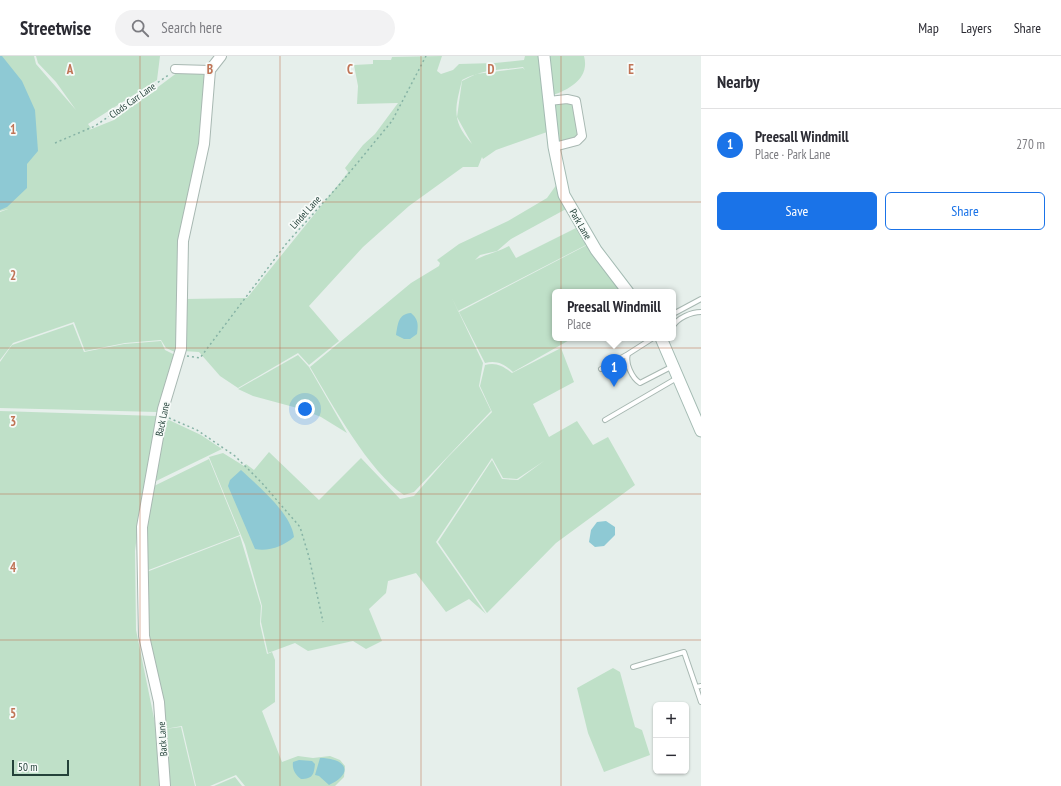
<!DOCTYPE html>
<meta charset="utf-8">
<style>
body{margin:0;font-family:"PT Sans Narrow",sans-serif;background:#f2f2f3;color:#2b2b33}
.controls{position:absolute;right:12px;bottom:12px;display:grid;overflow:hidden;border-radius:6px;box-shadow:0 1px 3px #0004}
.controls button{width:36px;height:36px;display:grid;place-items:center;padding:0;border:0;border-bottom:1px solid #e1e1e2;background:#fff;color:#2b2b33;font:20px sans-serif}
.scale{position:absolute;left:12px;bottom:10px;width:57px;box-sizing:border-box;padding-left:4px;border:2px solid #24423a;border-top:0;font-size:11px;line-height:14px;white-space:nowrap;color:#24423a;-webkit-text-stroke:3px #f7fbf9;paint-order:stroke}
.you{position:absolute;left:305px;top:353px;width:14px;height:14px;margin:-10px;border:3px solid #fff;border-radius:50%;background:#1a73e8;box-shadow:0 0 0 6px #1a73e833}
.badge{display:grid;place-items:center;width:26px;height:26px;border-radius:50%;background:#1a73e8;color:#fff;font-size:13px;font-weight:700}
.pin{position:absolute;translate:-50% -33px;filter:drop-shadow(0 1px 2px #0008)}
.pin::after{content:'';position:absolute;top:21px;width:14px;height:12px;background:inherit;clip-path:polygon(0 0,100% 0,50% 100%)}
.popup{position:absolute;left:552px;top:233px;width:124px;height:52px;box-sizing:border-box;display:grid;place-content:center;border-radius:6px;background:#fff;filter:drop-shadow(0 1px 3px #0005);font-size:13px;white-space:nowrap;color:#7c7c81}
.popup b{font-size:15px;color:#2b2b33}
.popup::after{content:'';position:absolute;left:50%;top:100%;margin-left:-8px;border:8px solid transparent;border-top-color:#fff}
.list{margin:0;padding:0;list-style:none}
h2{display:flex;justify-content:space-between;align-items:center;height:52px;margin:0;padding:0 16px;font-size:17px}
h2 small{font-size:13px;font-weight:400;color:#7c7c81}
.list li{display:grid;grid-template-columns:26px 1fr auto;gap:12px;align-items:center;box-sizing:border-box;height:72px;padding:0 16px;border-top:1px solid #e1e1e2}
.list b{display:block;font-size:15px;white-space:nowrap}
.list p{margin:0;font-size:13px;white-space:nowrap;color:#7c7c81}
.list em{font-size:13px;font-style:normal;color:#7c7c81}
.actions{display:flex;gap:8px;padding:12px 16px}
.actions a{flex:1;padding:9px 0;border:1px solid #1a73e8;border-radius:6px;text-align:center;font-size:14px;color:#1a73e8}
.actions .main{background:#1a73e8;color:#fff}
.icon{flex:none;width:22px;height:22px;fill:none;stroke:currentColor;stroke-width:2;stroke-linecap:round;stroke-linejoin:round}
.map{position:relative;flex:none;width:701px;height:730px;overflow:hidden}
header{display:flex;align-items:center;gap:24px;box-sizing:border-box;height:56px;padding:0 20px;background:#fff;border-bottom:1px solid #e1e1e2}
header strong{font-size:19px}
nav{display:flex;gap:22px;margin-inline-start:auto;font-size:14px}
.search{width:280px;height:36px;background:#f2f2f3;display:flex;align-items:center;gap:10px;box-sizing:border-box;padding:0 14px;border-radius:22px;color:#7c7c81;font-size:15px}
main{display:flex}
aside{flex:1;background:#fff}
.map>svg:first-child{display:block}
.green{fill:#bfe0c8;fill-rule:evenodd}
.water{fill:#8ec9d4}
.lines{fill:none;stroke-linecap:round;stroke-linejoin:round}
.service-casing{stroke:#a8b8b2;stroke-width:6}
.minor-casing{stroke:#a8b8b2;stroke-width:10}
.tertiary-casing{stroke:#a8b8b2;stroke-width:12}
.secondary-casing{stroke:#a4bbb3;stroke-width:13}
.path{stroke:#86b3a5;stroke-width:1.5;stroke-dasharray:2 3;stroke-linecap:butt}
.service{stroke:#fff;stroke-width:4}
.minor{stroke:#fff;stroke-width:8}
.tertiary{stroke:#fff;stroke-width:10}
.secondary{stroke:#fff;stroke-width:11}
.grid{fill:none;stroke:#c07456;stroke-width:1;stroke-opacity:0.55}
.labels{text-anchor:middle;stroke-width:3.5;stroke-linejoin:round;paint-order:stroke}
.street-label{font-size:10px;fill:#24423a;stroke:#f7fbf9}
.grid-label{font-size:13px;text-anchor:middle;font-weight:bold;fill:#c07456;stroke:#f7fbf9;stroke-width:3.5;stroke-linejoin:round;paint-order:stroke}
</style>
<header>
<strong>Streetwise</strong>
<div class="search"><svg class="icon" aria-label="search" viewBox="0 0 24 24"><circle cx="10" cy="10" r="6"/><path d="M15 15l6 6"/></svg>Search here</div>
<nav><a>Map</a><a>Layers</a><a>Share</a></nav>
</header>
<main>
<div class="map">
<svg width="701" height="730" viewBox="0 0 701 730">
<rect width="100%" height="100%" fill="#e6efeb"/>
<!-- green -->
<path class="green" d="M0,0H34L36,8L76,54L56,26L38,7L36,0H160L157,24L88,68L91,72L89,74L114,64L178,16L204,17L202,77L188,154L177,297L166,292L161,284L125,287L85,295L74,266L13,287L0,304V156L8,153L0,155Z
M442,0L437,15L441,18L453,14L459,8L495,7L524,4L525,0H540L547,76L496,94L483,103L482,101L478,111H463L409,150L363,191L309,250L339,285L309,309L298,297L238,332L220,320L199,296L183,295L185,243L247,242L346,119L348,116L345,112L363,89L375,78L398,47L357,48L358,30L354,9L373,8V4H391L392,1ZM523,11L525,14L523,12L476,18L462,25L457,61L472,88C451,64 455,53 462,24C483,13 500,14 523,11Z
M549,0H584C590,22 570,33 553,39Z
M567,45L573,47L578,80L559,86L554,48Z
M557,128L566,153L511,183L497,195L480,199L475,204C486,198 498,196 509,190L516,202L576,172L586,189L458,255L452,242L483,307L479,330L491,355L414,436L404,439C369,416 332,348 310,311L411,227L439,210L440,207L437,204L459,188L508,165L547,142Z
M587,189L624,236H555V282H573L513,316C504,308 497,304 485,307L459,256Z
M73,268L84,296L124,288L161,285L165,294L175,299L157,356L0,352V306L12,289Z
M561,292L574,326L533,348L549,381L577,365L593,389L608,381L635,429L556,487L487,557L438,486L492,404L502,423L518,424L544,405L517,423L503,422L492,402L436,486L486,558L469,543L446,556L416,517L388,525L386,537L369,553L382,585L366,593L353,585L308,595L295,587L268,597L261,566L262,550L245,489L209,401L223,397L244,410L246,408L254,414L269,396L319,444L361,402L400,443L414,440L447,402L492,356L480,330L485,309C496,306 503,310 512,317Z
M298,299L309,311L347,377L321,361L301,353L253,340L238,333Z
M0,355L157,360L142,440L135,495L136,574L156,672L159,730H0Z
M169,364L201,379L222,393L152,427L163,368Z
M209,403L240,479L146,515L143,477L152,431Z
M240,480L261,550L260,568L267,598L272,596L275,604V646L262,655L282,706L298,700L313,702L330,700L340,704L345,710L344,721L335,730H245L236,719L210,730H196L182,670L165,673L146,573L144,517Z
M613,612L620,616L635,671L642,674L650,699L604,716L588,677L577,632Z
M181,671L195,730H167L165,673Z
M235,721L242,730H214Z"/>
<!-- water -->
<path class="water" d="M0,0H2L22,25L35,54L38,95L27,108V132L7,151L0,154Z
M411,257C419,264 418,269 417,278L410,283H404L396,279C398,268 398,258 411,257Z
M241,414C258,430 291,457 294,481C284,490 268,496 255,493L228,430L230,424Z
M606,465L615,471V479L604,490L595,491L589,486L591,474L597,466Z
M320,702C346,702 355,717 329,729L319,720L315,719Z
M299,704L312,705L315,708C314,718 313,723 301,723C295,719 292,713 293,706Z"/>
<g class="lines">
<!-- service casing -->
<g class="service-casing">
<path id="service" d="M673,258L701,243
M673,270C678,262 691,256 701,256
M653,282L628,298C625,307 632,322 640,327L673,310
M601,313L628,298
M605,364L677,322
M633,611L684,596L696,631
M701,630L696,631L701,646"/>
</g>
<!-- minor casing -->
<g class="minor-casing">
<path id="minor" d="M175,13L210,14
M549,45L567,43L576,45L582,80L577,85L554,91"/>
</g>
<!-- tertiary casing -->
<g class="tertiary-casing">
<path id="tertiary" d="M165,730L159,646L144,580L142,471L163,353L181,293L183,185L204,88L210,14L221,0"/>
</g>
<!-- secondary casing -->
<g class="secondary-casing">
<path id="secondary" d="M544,0L554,91L564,139L596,194L628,236
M661,282L701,375"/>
</g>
<!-- path -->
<path class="path" d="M55,87L95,70L170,18
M187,300L200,302L286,188L340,128L392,65L426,0
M169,362L197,374L235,400L262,427L300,471L309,501L323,566"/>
<!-- service -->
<use href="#service" class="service"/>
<!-- minor -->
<use href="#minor" class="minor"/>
<!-- tertiary -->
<use href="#tertiary" class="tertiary"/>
<!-- secondary -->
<use href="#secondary" class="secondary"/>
</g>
<!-- grid -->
<path class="grid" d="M140,0V730M280,0V730M421,0V730M561,0V730M0,146H701M0,292H701M0,438H701M0,584H701"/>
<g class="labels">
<!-- street labels -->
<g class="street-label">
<text transform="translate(132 44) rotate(-35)" y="4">Clods Carr Lane</text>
<text transform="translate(305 156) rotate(-48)" y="4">Lindel Lane</text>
<text transform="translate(581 168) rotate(60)" y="4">Park Lane</text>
<text transform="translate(162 363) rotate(-78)" y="4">Back Lane</text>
<text transform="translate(162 683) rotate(-94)" y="4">Back Lane</text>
</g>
</g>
<g class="grid-label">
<text x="70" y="18">A</text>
<text x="210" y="18">B</text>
<text x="350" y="18">C</text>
<text x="491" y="18">D</text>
<text x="631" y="18">E</text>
<text x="13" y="78">1</text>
<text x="13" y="224">2</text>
<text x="13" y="370">3</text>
<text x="13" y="516">4</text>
<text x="13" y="662">5</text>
</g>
</svg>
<div class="controls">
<button>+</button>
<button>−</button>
</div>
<div class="scale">50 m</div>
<div class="you"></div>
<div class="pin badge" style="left:614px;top:331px">1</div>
<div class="popup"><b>Preesall Windmill</b>Place</div>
</div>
<aside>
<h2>Nearby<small></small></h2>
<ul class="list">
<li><span class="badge">1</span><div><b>Preesall Windmill</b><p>Place · Park Lane</p></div><em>270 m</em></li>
</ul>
<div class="actions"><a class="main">Save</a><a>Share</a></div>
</aside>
</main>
